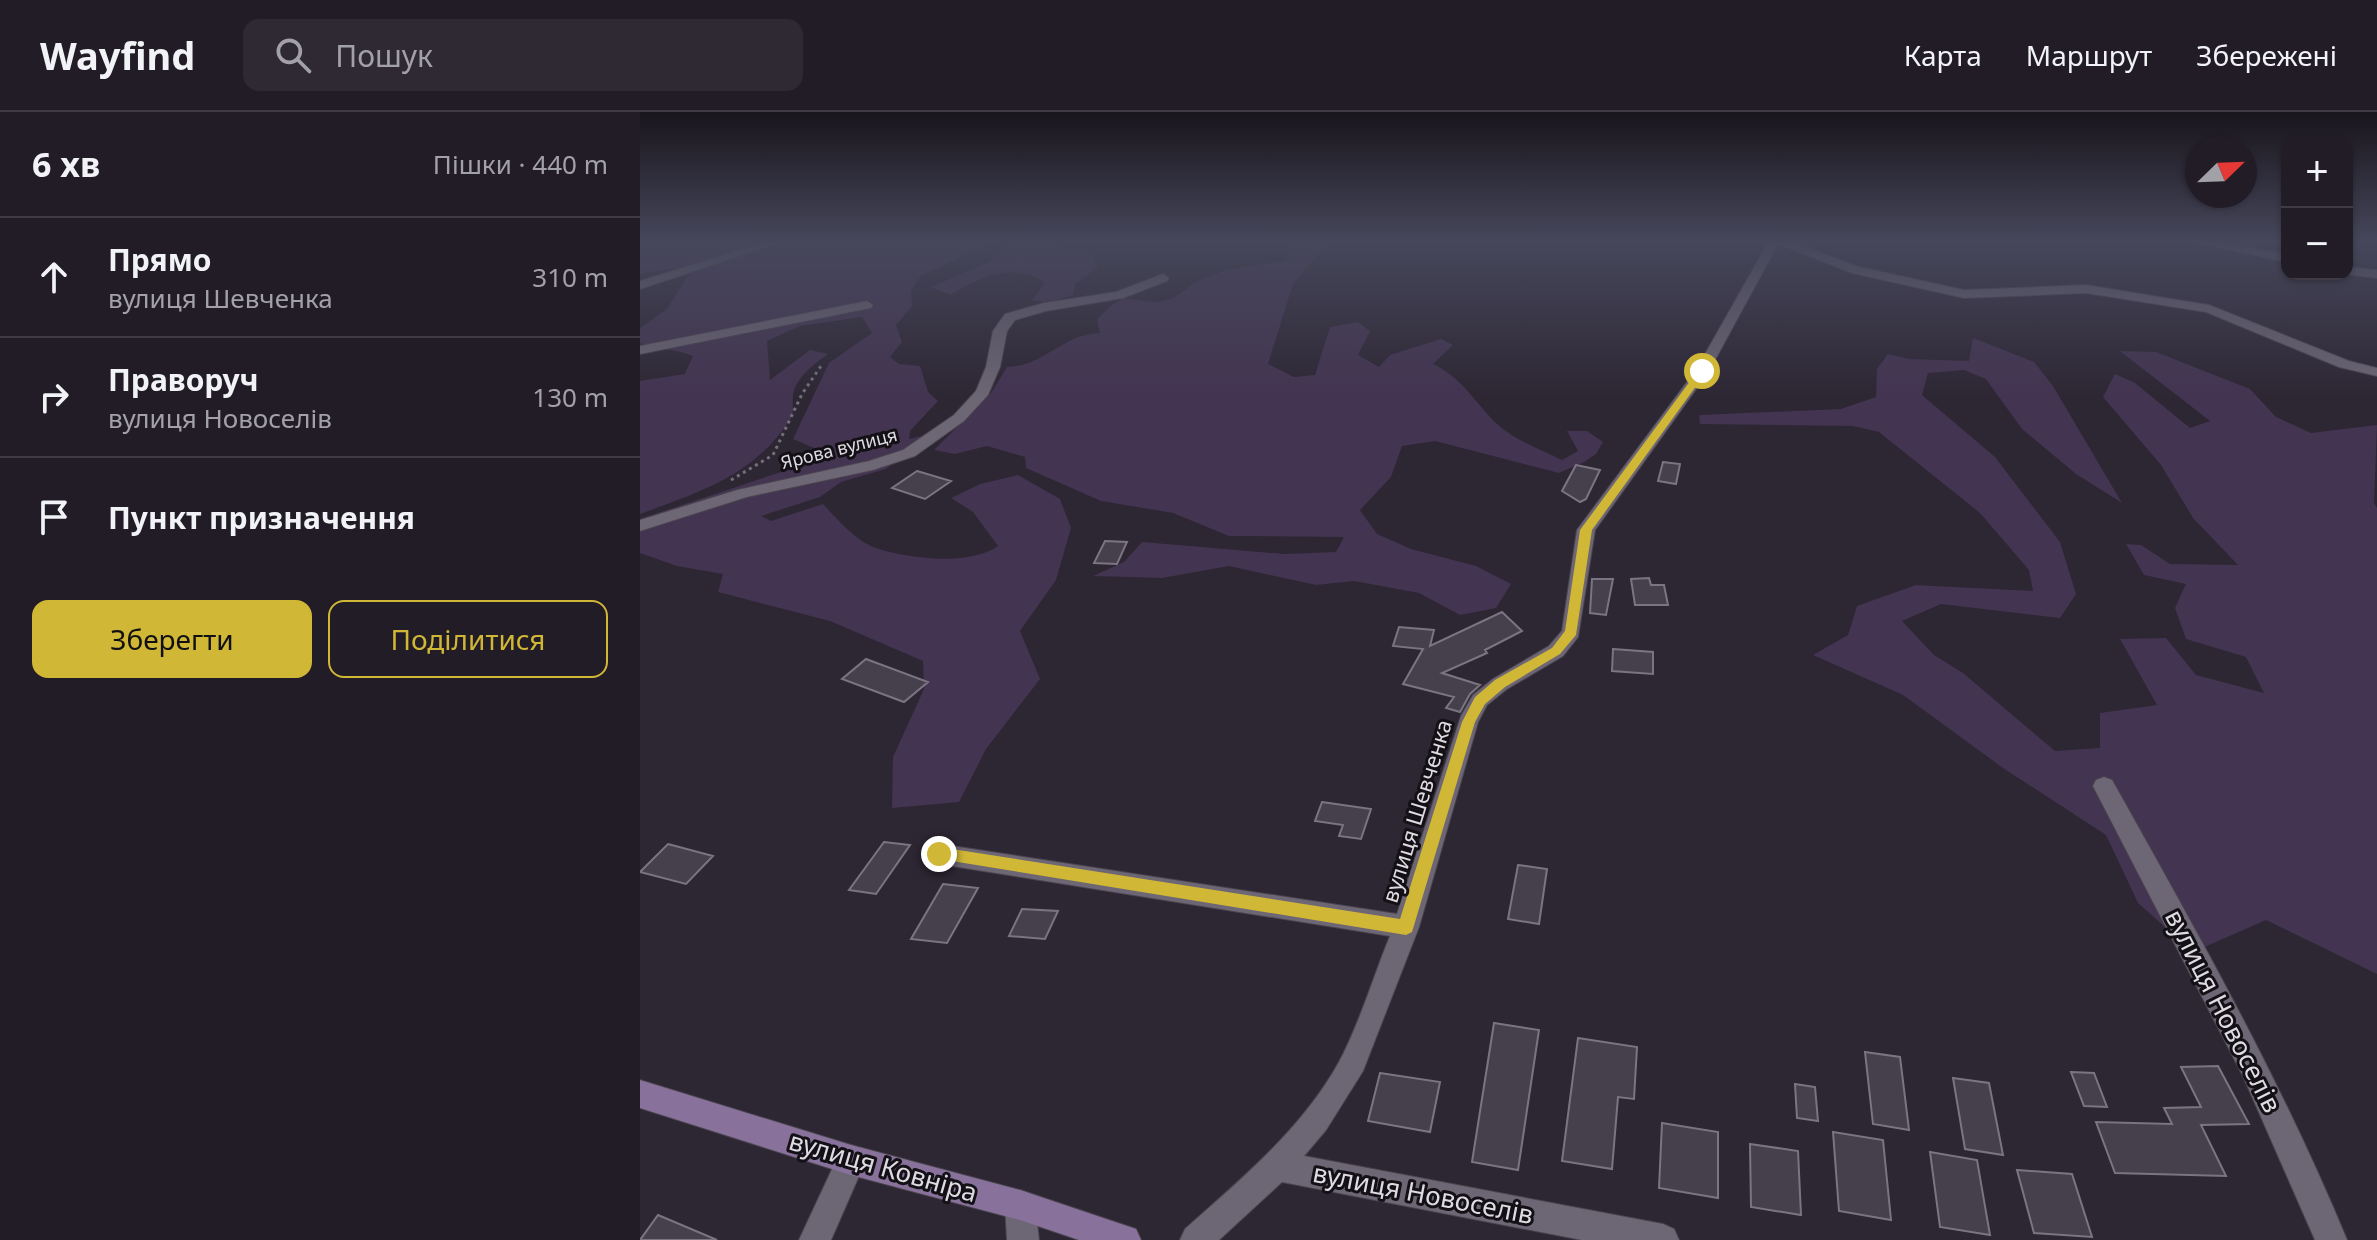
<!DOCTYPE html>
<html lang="uk">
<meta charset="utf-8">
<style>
body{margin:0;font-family:"Noto Sans",sans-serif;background:#2e2932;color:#f1f3f6}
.controls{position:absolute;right:24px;top:24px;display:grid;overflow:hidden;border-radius:16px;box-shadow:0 2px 6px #0004}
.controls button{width:72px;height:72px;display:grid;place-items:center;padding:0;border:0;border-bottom:2px solid #3f3a43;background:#221c26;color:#f1f3f6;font:40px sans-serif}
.compass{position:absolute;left:1545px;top:24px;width:72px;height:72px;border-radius:50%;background:#221c26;box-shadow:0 2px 6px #0004;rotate:67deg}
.stop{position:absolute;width:24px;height:24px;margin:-18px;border:6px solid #d0b736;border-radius:50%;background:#fff}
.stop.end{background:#d0b736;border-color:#fff;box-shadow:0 2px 8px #0008}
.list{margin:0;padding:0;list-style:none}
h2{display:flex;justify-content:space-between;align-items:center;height:104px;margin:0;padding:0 32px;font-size:34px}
h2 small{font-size:26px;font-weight:400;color:#a2a1a7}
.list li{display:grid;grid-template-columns:52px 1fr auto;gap:24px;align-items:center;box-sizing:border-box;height:120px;padding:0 32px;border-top:2px solid #3f3a43}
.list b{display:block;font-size:30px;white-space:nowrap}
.list p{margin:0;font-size:26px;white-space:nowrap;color:#a2a1a7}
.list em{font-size:26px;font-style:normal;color:#a2a1a7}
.actions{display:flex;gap:16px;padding:24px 32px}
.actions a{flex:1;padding:18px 0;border:2px solid #d0b736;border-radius:16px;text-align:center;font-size:28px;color:#d0b736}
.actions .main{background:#d0b736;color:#111}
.icon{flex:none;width:44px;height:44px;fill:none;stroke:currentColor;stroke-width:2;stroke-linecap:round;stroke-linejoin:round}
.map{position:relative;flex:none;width:1737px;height:1128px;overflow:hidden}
header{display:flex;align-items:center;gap:48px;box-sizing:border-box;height:112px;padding:0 40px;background:#221c26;border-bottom:2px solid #3f3a43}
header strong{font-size:38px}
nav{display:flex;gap:44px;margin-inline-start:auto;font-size:28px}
.search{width:560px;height:72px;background:#2e2932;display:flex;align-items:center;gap:20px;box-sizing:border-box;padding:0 28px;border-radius:16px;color:#a2a1a7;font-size:30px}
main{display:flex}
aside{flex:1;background:#221c26}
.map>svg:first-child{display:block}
.green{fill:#433451}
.building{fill:#463f4c;stroke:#7b7483;stroke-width:2}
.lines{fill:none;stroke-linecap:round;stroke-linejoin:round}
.street-casing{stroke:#4a444e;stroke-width:2}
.secondary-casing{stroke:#4a444e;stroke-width:2}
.path{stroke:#756f7a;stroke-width:3;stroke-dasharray:3 4;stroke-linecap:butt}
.street{fill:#6d6674;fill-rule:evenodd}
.secondary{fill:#88729b;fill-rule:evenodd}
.route{fill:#d0b736}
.labels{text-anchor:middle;stroke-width:6;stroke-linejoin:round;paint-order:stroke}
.far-street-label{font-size:18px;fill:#dfdbe3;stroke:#131116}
.street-label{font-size:22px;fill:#dfdbe3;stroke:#131116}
.near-street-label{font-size:26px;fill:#dfdbe3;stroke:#131116}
</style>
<header>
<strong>Wayfind</strong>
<div class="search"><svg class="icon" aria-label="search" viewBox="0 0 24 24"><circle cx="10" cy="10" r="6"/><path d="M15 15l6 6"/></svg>Пошук</div>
<nav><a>Карта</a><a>Маршрут</a><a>Збережені</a></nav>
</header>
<main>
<aside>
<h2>6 хв<small>Пішки · 440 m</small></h2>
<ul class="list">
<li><svg class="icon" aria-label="ahead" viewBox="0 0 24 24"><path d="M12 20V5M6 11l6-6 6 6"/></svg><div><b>Прямо</b><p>вулиця Шевченка</p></div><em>310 m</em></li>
<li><svg class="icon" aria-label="right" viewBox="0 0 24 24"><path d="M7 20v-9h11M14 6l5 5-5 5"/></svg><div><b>Праворуч</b><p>вулиця Новоселів</p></div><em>130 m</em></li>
<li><svg class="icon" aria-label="arrive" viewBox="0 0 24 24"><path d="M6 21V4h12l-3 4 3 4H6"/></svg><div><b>Пункт призначення</b></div></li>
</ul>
<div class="actions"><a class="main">Зберегти</a><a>Поділитися</a></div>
</aside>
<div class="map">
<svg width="1737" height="1128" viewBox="0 0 1737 1128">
<rect width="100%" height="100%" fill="#2d2633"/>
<!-- green -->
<path class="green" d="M0,129H355L281,164L271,178L272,194L256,213L262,230L250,245L259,252L280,254L288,280L298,289L270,319L269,327L291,322L246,357L201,370L180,385L121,404L131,409L183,392C197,407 217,430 236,436C269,447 330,454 358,434L333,400L311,386L340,372L378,363L420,387L431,416L416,468L380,519L400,567L346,637L319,690L252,696L253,645L284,577L283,549L190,509L78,480L83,462L37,454L0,441V407L180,347L181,339L153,327L189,251L232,221L222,205L160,214L127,229L130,268L170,238L188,242C174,252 155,266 153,284C152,293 155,301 150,308C113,364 60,380 0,402V269L45,262L53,244C35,236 18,239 0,231V216L27,197L49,162L37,156L0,162Z
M377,129C405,129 419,137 450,139L458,155L435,172L433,183L410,190L392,189L405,170C371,149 342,165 310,183L291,175L354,148L351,142Z
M646,129H686L685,134L653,172L628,252L654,265L675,263L690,215L718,210L730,219L718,243L739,255L750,243L801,227L813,233L793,252C821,265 835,290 856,311C874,328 900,337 922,348L938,339L927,319H947L963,330L956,342L944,350L919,361L795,329L762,334L751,365L720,398L737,422L771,437L836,454L871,472L856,496L820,503L779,481L714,469L676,473L589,454L522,466L453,464L484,450L502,430L645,442L696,440L704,425L589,424L533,401L461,389L386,356L385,345L347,334L315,342L294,338L351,281L367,255C405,254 422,222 460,221L457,208C489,172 489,194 524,189C538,187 549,172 562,167C590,155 617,153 647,149Z
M1333,226L1394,250L1413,274L1482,391L1436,362L1382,317L1346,267L1324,258L1288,261L1282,283L1355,345L1420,430L1436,482L1420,506L1301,492L1262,509L1294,543L1323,561L1415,639L1460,636V601L1517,593L1480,527L1526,526L1556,563L1624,581L1606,545L1546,527L1535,496L1546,472L1504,463L1486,432L1501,433L1530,452L1598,453L1553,406L1521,353L1463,285L1475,262L1495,271L1550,316L1570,309L1480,239L1516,240L1610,277L1636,305L1671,321L1737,313L1734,391L1737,396V862L1626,808L1553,840L1498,791L1466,723L1363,656L1263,583L1173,543L1208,523L1217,494L1276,473L1393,479L1389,458L1340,401L1239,320L1213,314L1060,312L1059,303L1201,297L1236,285L1237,257L1248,242L1269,247L1329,249Z"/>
<!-- building -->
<path class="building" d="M1023,350L1040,352L1036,372L1018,369Z
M936,353L960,358L946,387L940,390L922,379Z
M277,359L311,369L285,387L252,376Z
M465,429L487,430L477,452L454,451Z
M1009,466L1011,473H1024L1028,493H995L991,467Z
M952,467H973L966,503L950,501Z
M862,500L882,519L845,538L847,541L802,561L840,573L830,582L820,600L806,596L814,585L763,572L783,537L753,534L759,515L794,518L790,534Z
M973,537L1013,540V562L972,559Z
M226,547L288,570L264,590L202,567Z
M682,690L731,697L721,727L699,724L703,713L675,709Z
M244,730L270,733L236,782L209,778Z
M28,732L73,744L46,772L0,760Z
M878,753L907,757L899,812L868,807Z
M303,772L338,776L307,831L271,827Z
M382,797L418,799L405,827L369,824Z
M854,911L899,918L878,1058L832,1050Z
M938,926L997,935L994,987L978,985L972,1057L922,1049Z
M1225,940L1260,945L1269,1018L1233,1012Z
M1578,954L1609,1012L1561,1013L1586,1064L1475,1061L1456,1010L1532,1012L1524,996L1561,995L1541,955Z
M1431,960L1454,961L1467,995L1444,994Z
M740,961L800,970L790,1020L728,1009Z
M1313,966L1349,971L1363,1043L1325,1037Z
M1155,972L1175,975L1178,1009L1157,1006Z
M1022,1011L1078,1020V1086L1019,1076Z
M1193,1020L1243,1028L1251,1108L1199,1099Z
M1110,1032L1158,1039L1161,1103L1111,1095Z
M1290,1040L1337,1048L1350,1123L1300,1115Z
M1377,1058L1432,1062L1452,1125L1394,1121Z
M18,1103L77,1128H0Z"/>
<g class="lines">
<!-- street casing -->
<g class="street-casing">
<path id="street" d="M129,129H145L0,177V169Z
M1129,129H1149L1219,155L1324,178L1446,173L1569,193L1709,249L1737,256V264L1699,255L1566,200L1446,181L1324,186L1212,161L1138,132L1069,259L955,418L938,525L923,544L867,577L847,593L838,610L779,815L723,959L686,1018L664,1044L1023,1112L1034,1117L1039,1128H942L642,1070L579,1128H540L545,1117C601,1067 662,1017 699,950C720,911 733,865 750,824L299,752L291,749L287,742L291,735L299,732L757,802L821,604L833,583L853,567L909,534L922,519L937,418L1056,258Z
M1546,129H1569L1647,142V150Z
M1707,155L1737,158V166L1705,162Z
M523,162L529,166L527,169L483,186L406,199L375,208L367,219L360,255L348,283L324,309L275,344L233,358L107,385L0,419V408L97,378L229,349L263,338L314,303L336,279L346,255L353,219L365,202L404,191L476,180Z
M227,189L233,193L231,196L0,242V234Z
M1464,665L1472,668C1556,818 1641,968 1707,1128H1675L1603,964L1453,674L1456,668Z
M211,1033L221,1038L226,1048L191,1128H159L201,1038Z
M380,1078L391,1082L395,1093L399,1128H367L365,1093L369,1082Z"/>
</g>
<!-- secondary casing -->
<g class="secondary-casing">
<path id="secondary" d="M0,968L211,1033L380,1078L496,1117L501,1128H439L380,1108L211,1063L0,996Z"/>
</g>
<!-- path -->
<path class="path" d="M91,368L133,343L162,282L181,254"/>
<!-- street -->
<use href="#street" class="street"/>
<!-- secondary -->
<use href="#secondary" class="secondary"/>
</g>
<!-- sky -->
<linearGradient id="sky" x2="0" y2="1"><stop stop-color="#19151c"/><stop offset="0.45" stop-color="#46475b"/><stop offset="1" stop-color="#46475b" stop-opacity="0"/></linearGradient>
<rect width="1737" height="287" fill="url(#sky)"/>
<!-- route -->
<path class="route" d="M1059,257L1067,259L952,418L936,523L920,542L865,575L845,592L835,610L772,820L766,823L293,746L291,742L299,735L760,807L822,610L835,585L855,568L912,536L925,519L940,418Z"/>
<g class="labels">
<!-- far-street labels -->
<g class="far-street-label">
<text transform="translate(199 337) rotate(-14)" y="6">Ярова вулиця</text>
</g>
<!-- street labels -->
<g class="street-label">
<text transform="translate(777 699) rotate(-73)" y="8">вулиця Шевченка</text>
</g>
<!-- near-street labels -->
<g class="near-street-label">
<text transform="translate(1583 899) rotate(63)" y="9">вулиця Новоселів</text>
<text transform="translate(243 1055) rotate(16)" y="9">вулиця Ковніра</text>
<text transform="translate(783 1082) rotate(11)" y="9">вулиця Новоселів</text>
</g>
</g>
</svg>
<div class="controls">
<button>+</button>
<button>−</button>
</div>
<svg class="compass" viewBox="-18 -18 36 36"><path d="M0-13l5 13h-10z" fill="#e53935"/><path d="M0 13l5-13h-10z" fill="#a2a1a7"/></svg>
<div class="stop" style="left:1062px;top:259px"></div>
<div class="stop end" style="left:299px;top:742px"></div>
</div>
</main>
